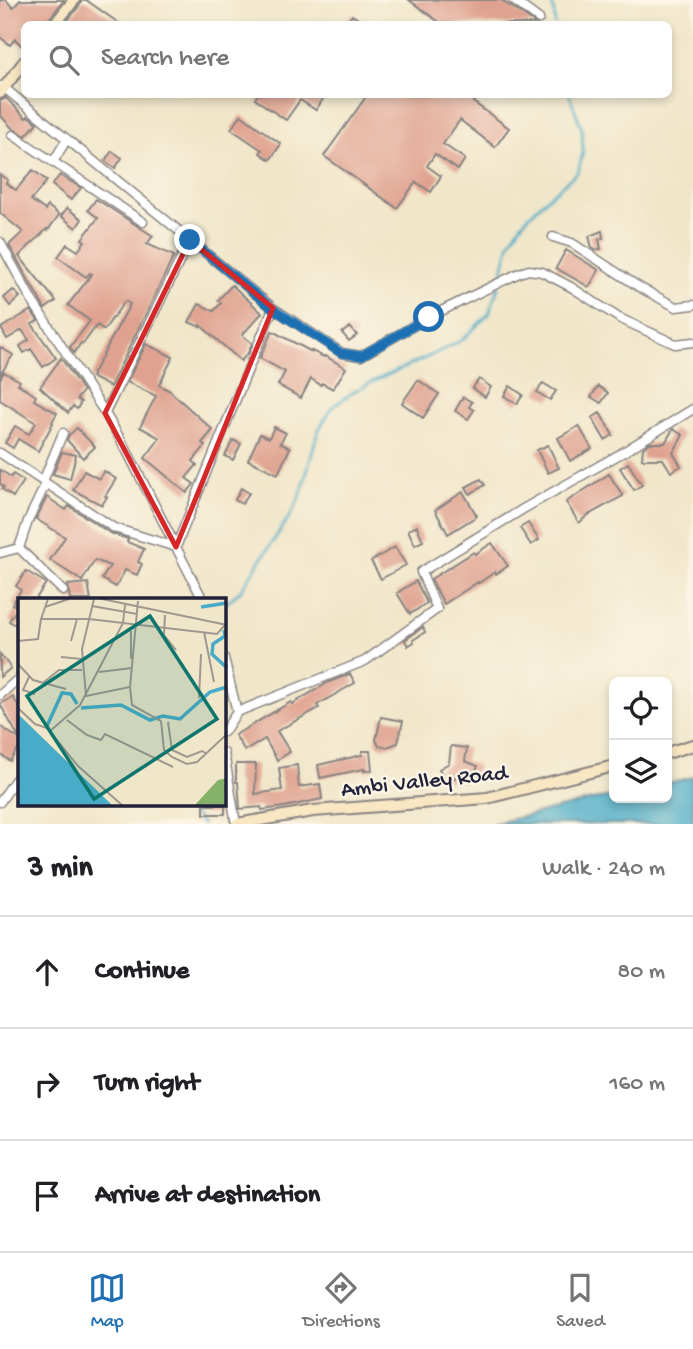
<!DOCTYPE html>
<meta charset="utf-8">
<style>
body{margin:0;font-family:"Gochi Hand",sans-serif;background:#f2f2f2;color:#202124}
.controls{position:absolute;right:21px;bottom:21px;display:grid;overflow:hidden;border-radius:10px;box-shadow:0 4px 10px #0003}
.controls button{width:63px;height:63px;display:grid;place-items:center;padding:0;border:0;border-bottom:2px solid #e0e0e0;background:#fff;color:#202124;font:35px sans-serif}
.stop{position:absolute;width:21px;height:21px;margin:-16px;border:5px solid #1f6fb2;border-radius:50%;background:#fff}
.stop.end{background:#1f6fb2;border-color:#fff;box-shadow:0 2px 7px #0008}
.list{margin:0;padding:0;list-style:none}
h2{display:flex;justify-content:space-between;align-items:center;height:91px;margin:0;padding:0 28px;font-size:30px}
h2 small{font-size:23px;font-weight:400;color:#757577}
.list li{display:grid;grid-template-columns:46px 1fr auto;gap:21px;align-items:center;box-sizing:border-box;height:112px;padding:0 28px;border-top:2px solid #e0e0e0}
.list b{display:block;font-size:26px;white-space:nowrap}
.list em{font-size:23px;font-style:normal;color:#757577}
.icon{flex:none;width:38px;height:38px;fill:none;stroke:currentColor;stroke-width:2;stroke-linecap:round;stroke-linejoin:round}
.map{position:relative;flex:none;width:693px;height:824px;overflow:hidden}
.search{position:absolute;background:#fff;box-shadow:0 4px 10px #0003;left:21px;right:21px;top:21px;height:77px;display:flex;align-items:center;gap:18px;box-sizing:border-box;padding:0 24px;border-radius:10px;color:#757577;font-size:26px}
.sheet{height:427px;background:#fff}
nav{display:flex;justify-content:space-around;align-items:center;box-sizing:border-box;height:98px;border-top:2px solid #e0e0e0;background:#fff;font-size:19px;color:#757577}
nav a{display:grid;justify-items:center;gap:4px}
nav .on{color:#1f6fb2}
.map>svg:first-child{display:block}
.water{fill:#48abc7;stroke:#356681;stroke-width:2}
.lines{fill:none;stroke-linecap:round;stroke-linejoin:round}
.stream{stroke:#48abc7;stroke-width:2.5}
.building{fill:#e0a290}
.street-casing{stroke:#898482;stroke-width:11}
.secondary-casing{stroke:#898482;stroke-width:14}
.street{stroke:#fff;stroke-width:8}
.secondary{stroke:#f9e7c3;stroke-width:10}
.route{stroke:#1f6fb2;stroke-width:9}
.marked{fill:none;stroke:#d62828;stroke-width:5;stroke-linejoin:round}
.labels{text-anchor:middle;stroke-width:5;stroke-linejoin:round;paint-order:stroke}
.street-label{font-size:23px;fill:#22223b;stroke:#fcf5e5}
.inset-river{fill:none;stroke:#48abc7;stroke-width:3.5}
.inset-road{fill:none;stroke:#9e9890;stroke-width:2}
.view{fill:#0f766e;fill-opacity:0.15;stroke:#0f766e;stroke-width:3.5}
.inset-edge{fill:none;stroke:#22223b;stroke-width:3.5}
</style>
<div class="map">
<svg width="693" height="824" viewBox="0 0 693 824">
<rect width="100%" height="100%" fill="#fcf5e5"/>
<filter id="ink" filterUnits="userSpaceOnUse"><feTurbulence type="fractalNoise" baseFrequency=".0143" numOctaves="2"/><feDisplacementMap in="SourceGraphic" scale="14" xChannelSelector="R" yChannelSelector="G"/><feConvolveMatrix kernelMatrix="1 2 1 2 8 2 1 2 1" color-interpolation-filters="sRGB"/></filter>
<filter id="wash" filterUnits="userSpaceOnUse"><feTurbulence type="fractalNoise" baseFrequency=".00686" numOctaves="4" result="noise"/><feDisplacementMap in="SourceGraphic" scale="28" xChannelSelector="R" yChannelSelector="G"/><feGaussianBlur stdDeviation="1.57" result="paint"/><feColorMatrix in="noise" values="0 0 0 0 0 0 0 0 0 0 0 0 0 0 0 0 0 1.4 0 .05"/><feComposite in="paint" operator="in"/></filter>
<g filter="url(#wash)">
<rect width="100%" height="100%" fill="#f0e6c9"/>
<!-- water -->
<path class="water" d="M693,777V824H492L614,795V798H667V783Z"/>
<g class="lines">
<!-- stream -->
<path class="stream" d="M551,0L554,12L555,24
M501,278L510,242L522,223L547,198L578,172L583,152L582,129L569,94
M224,605L241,590L293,511L301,494L318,431L332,407L353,392L372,382L430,356L462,340L489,314L499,285
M185,805L202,824"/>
</g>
<g id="blocks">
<!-- building -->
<path class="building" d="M0,0H6L13,8L20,0H64L49,19L47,24H42L35,18L30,24H24V48L15,39L10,45L0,37Z
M82,0H86L120,24H65L80,5Z
M409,0H501L536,24H442Z
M352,15L366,24H345Z
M258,94H326L316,110L300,100L286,120L255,99Z
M368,94H478L473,102L509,128L495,147L460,120L443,144L465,159L458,170L435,154L427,166L441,176L431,192L416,182L397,208L324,156Z
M6,98L26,118L28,116L37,123L26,136L13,129L0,115V101Z
M241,115L281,144L270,160L260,153L262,150L231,129Z
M112,151L122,158L115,168L105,161Z
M33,170L47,181L31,200L45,210L48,206L59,215L48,230L47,229L19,256L56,301L45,309L9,245L23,232L0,213V175L8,180L6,183L16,190Z
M60,175L81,188L71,200L52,185Z
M96,199L153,236L147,244L174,256L110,387L91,377L130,304L125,301L104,330L97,325L83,344L81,343L74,353L70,347L90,321L68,305L92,274L90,273L86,277L58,257L67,244L78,251L85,241L82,239L98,218L88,210Z
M67,208L82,219L76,228L61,216Z
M602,231L603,238L599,239L601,249L595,250L592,248L589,236Z
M566,250L599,270L589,287L556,268Z
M232,285L262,313L242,335L252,343L248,353L241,361L200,325V327L189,322L199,304L214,311L221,303L218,300Z
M13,290L20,297L10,306L4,298Z
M31,310L38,321L32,324L56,358L43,367L31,349L24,353L20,346L29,340L22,330L7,339L1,328Z
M350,327L357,335L349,341L342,333Z
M272,331L312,352V351L324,357L325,356L346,368L333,389L322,383L321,385L311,379L301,398L278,385L285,372L260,358Z
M146,344L173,357L159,385L172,392V393L213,430L202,443L205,446L193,461L197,465L186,478L194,484L187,493L145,458L160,438L140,427L156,396L127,382Z
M0,347L13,355L0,375Z
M61,358L83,391L77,399L81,402L77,409L73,406L68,413L40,387Z
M4,372L20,381L18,384L36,396L34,400L57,413L52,422L53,423L38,451L18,439L13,448L5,443L15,426L29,434L36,423L0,400V379Z
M479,379L491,387L485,397L473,388Z
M418,380L439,394L423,418L402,403Z
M543,383L556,391L550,400L537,392Z
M510,386L523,395L517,404L504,396Z
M598,386L608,393L601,403L591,397Z
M463,397L472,402L469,407L474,410L468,419L455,411Z
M600,413L613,435L605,440L592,418Z
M579,426L592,449L570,461L558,438Z
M274,427L286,433L280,443L290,448L278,474L248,460L260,434L269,438Z
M77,428L95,447L83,458L67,440L69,435Z
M673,429L683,435L673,453L681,466L671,472L663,459H642L643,448L650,443H665Z
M233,440L241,444L233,460L225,456Z
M548,445L559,468L548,473L537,450Z
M62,452L76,455L70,479L53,474Z
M628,463L642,485L634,490L620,468Z
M0,470L11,477L13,474L24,481L13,497L2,489L4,487L0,484Z
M84,471L99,479L104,471L116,479L105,496L107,497L102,505L73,490Z
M609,474L623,496L588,515L579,523L566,502Z
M481,479L485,485L470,494L466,487Z
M241,488L249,493L242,504L235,500Z
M463,492L477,516L448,534L435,510Z
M47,497L66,510L69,506L110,533L128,539L127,542L144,549L138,562L142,564L137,575L125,570L116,587L102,579L110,566L95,560L82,581L50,560L65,537L36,519Z
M528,523L539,540L531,545L520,528Z
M417,526L423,541L415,545L408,530Z
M492,543L508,566L496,574L495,572L479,583L478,582L444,604L431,579L474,552L475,554Z
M395,547L406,565L381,579L371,561Z
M26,571L46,583L35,600H19V627L9,621L18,607L12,604L21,590L16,586Z
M416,581L427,603L410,614L397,593Z
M88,583L91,600H70L68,585Z
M423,627L425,632L413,640L414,642L408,646L405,640Z
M0,654L11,668L0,677Z
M350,674L355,683L317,705L319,708L277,731L290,752L277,760L265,739L245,751L235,735L291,702L292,704L329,682Z
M13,697L19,707V738L0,704Z
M381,717L403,721L398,743L387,747L379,746L376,740Z
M0,726L19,739V747L10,761L0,754Z
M451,746L467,748L465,761L478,766L471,782L458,776L447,782L439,769L449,763Z
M362,751H370L372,770L364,771V769L320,778L318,765L362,755Z
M236,764H256L255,794L282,790L279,768L297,765L299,787L320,784L322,799L284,807L262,810L261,807L240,809L238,782H236Z
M204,805H225V814H204Z"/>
</g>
</g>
<g filter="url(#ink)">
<use href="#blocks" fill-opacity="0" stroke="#898482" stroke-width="2"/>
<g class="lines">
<!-- street casing -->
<g class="street-casing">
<path id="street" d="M513,0L539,19
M13,135L143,222
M53,162L67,139
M553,237L572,243L639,287L676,307L693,305
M0,242L31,299L105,413L126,449L203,600
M273,308L342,353L361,356L429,317L519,273L529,270L542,272L571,287L619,318L675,344L693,342
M105,413L190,240
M0,453L114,528L176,547L273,308L2,86
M43,481L63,433
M19,548L63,591
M0,553L19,548L28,521L46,483
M224,658L237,712L224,732
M0,695L19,678
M237,712L365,661L437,609L421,572L523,509L620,454L693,409
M224,753L236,824
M0,802L15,780"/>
</g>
<!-- secondary casing -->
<g class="secondary-casing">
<path id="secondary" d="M55,24L74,0
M0,93L24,62
M667,753L693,745
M237,824L313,811L487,798L614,766"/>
</g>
<!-- street -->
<use href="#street" class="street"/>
<!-- secondary -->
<use href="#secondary" class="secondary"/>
</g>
</g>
<g class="lines" filter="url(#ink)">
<!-- route -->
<path class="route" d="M190,240L272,308L341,353L361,356L429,317"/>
</g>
<!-- marked area -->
<path class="marked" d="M190,240L273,308L176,547L105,413Z"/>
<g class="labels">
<!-- street labels -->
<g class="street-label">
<text transform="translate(424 779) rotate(-6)" y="8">Ambi Valley Road</text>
</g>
</g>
<!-- overview -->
<g transform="translate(18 598)">
<rect width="208" height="208" fill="#f0e6c9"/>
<path d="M209,180L208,208H176L200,182Z" fill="#85b168"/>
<path d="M0,116L95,208H0Z" fill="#48abc7"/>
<path class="inset-river" d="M183,9L209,5M206,32L207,38L195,46L194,56L209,70M63,110L103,107L132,122L145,118L162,121L192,94L209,89M29,128L44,95L53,96L59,106"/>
<path class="inset-road" d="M76,1L64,51L68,98L112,89L120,3M84,1L209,27M74,8L119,16M27,9L51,1M147,17L146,37L158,52M23,21L30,1M186,34L196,84M0,43L20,41L23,21H71L199,36L207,27M53,43L59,21M43,59L64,61M113,61V33M0,66L15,82L48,91M81,74L114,70M11,79L5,92L17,96M26,84L41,72H64M112,89L114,107L143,123L146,152L154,159L169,166L179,164L209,136M181,100L183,56M0,110L17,126L29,130L60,168L105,208M49,122L69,137L83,142L87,136L155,169M150,124L154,152L169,159L184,153L189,156M32,133L62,107L105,25L107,7"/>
<path class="view" d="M132,18L199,121L76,201L9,98Z"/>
<rect width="208" height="208" class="inset-edge"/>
</g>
</svg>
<div class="controls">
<button><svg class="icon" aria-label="locate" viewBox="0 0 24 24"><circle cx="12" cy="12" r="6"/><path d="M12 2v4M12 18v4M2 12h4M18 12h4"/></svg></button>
<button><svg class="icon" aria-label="layers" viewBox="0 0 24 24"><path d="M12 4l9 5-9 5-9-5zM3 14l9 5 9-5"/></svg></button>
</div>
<div class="stop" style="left:429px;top:317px"></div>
<div class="stop end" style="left:190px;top:240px"></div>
<div class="search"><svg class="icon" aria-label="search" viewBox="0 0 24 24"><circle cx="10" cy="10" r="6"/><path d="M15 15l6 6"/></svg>Search here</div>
</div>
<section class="sheet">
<h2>3 min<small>Walk · 240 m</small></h2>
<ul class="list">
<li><svg class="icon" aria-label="ahead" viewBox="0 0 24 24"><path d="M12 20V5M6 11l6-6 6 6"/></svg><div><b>Continue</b></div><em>80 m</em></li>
<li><svg class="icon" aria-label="right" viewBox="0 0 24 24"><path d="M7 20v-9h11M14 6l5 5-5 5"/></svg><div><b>Turn right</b></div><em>160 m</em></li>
<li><svg class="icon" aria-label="arrive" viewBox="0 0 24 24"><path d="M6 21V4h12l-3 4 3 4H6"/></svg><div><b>Arrive at destination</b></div></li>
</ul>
</section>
<nav>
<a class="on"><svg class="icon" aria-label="map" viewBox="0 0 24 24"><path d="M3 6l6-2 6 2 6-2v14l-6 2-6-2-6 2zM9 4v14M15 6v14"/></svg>Map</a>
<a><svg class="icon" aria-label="directions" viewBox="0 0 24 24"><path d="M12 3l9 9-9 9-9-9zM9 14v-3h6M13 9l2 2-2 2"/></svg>Directions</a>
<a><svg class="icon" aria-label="saved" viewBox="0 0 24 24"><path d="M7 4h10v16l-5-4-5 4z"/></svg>Saved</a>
</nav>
